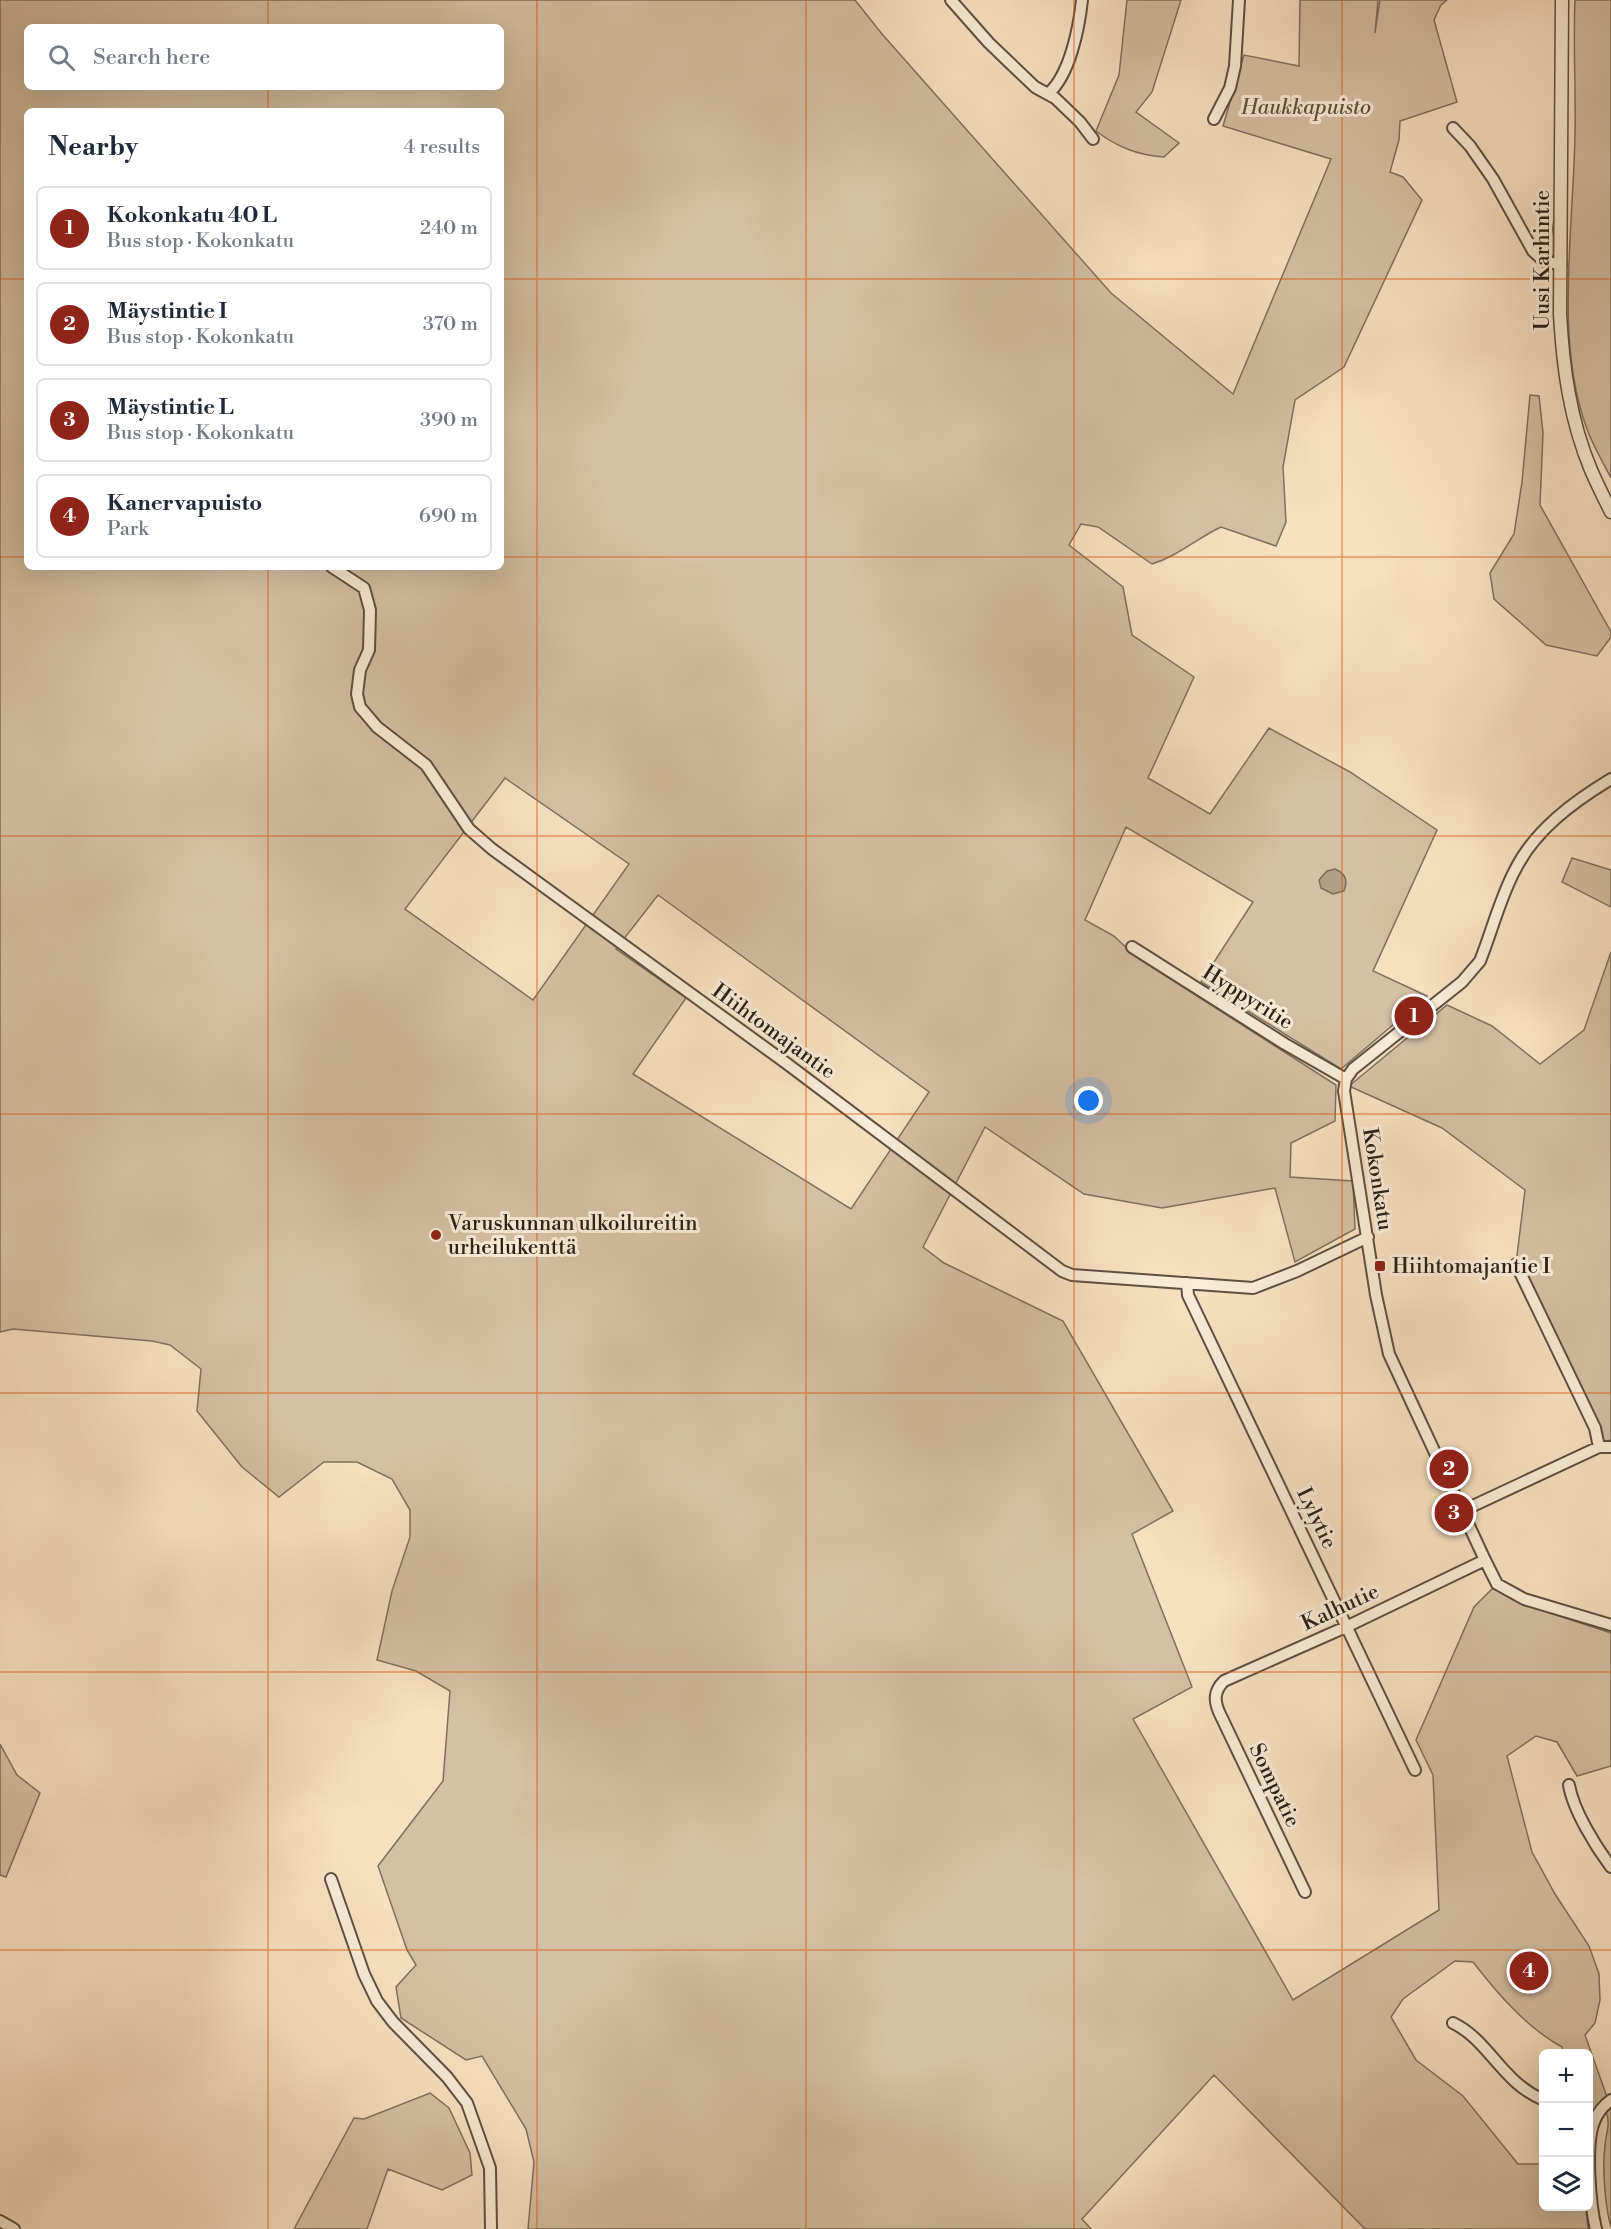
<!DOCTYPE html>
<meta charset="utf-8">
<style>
body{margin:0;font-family:"Libre Bodoni",serif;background:#f2f2f3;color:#1f2937}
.controls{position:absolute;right:18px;bottom:18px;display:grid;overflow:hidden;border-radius:9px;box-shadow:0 6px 24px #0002}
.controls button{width:54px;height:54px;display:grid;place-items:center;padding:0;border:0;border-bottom:2px solid #e0e1e3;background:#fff;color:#1f2937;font:30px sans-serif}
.you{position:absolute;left:1089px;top:1101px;width:21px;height:21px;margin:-15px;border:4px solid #fff;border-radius:50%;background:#1a73e8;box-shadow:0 0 0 9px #1a73e833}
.badge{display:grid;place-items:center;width:39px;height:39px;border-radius:50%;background:#8f2418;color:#fff;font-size:20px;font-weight:700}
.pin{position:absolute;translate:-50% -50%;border:3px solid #fff;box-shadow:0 2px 6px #0006}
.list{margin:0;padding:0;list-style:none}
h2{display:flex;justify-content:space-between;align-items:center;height:78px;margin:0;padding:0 24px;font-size:26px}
h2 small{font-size:20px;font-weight:400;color:#747a83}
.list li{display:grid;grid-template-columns:39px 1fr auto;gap:18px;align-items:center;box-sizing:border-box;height:84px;margin:0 12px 12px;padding:0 12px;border:2px solid #e0e1e3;border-radius:9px}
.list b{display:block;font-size:22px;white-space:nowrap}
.list p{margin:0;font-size:20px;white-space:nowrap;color:#747a83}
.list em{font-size:20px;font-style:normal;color:#747a83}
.icon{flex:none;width:33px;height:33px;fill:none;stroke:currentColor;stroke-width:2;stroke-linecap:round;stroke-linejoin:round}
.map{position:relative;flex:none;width:1611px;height:2229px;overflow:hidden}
.search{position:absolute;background:#fff;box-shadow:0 6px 24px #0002;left:24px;top:24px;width:480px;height:66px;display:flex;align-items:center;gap:15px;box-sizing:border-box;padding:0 21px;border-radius:9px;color:#747a83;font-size:22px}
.panel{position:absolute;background:#fff;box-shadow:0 6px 24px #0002;left:24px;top:108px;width:480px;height:462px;border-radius:9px}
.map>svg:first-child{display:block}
.green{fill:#d4c0a4;stroke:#7f705e;stroke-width:1.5;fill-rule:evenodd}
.water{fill:#b19f87;stroke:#7b6c5a;stroke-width:1.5}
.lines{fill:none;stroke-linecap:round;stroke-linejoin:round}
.minor-casing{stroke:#5d5042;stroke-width:14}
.tertiary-casing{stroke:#5d5042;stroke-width:15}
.minor{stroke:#faecd7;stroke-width:10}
.tertiary{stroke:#faecd7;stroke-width:12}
.grid{fill:none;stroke:#de560d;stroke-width:1.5;stroke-opacity:0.55}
.poi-dot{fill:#8f2418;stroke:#faecd7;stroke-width:2}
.labels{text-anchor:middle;stroke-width:6;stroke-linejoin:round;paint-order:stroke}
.park-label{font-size:21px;font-style:italic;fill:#5d5041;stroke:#faecd7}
.street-label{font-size:21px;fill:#2a2017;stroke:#faecd7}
.poi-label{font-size:21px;fill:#2a2017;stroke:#faecd7;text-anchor:start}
</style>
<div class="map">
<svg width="1611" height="2229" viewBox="0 0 1611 2229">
<rect width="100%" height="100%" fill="#f7e1c1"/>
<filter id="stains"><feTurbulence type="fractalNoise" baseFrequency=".00333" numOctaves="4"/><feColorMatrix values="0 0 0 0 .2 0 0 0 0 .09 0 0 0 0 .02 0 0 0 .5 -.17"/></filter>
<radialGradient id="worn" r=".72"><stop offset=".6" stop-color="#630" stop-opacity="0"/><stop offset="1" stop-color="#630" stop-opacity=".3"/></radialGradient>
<!-- green -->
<path class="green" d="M0,0H855L882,34L1111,293L1233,394L1331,159L1223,126L1244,55L1299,66L1300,0H1378L1375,33L1380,0H1447L1441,5L1434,20L1457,102L1400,121L1399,140L1390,172L1403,177L1422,200L1344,367L1295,400L1283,467L1286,522L1276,546L1221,527C1196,539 1178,556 1152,564L1098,527L1081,524L1069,545L1123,587L1132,635L1194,677L1148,778L1210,814L1269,728L1350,772L1437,830L1373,971L1427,996L1341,1069L1201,982L1253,902L1126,827L1085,920L1114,936L1136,957L1336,1085L1335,1121L1291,1143L1290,1177L1353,1181L1355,1229L1295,1262L1275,1188L1162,1208L1084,1194L985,1127L923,1247L944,1263L1063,1321L1173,1511L1132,1534L1192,1687L1133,1719L1293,2000L1439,1910L1433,1775L1416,1740L1474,1607L1494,1587L1520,1603L1611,1633V1766L1577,1776L1557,1742L1536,1736L1507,1756L1532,1852L1555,1894L1589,1946L1599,1974L1600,2000L1595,2023L1585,2035L1607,2097L1592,2112H1589L1588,2054L1563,2053L1562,2047C1527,2028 1497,1993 1473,1962L1455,1961L1403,1999L1391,2017L1416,2060L1463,2096L1518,2164H1543L1544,2206L1586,2207L1588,2229H1365L1214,2075L1082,2219L1091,2229H528L534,2162L526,2129L482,2056L466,2060L401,2018L396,1987L416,1965L407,1950L378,1866L443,1781L450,1691L416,1671L377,1660L392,1591L410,1537V1510L392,1479L357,1462H324L279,1497L242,1467L197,1411L201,1369L170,1345L152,1341L13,1329L0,1332ZM27,27H501V87H27ZM27,111H501V567H27ZM505,778L629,864L533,1000L405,909ZM658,895L929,1092L851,1209L633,1074L686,998L616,949Z
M1127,0H1181L1152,92L1136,112L1179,143L1164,157C1137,155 1117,147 1096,131L1119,75Z
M1575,0H1611V478C1603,462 1593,446 1587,429C1554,341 1574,225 1575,133C1576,89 1573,44 1575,0Z
M1554,219H1556L1555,255L1548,258Z
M1530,395L1539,396L1543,433L1540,505L1611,632V637L1597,656L1546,645L1494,599L1490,573L1514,534L1522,482Z
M1572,858L1611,870V907L1562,882Z
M1611,952V1439L1599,1447L1516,1264L1525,1190L1442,1128L1349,1086L1447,1005L1492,1026L1540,1064L1584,1030Z
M0,1744L17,1775L40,1793L6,1877L0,1875Z
M430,2093L449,2108L470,2153L472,2175L442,2190L388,2169L367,2229H294L354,2118L364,2119Z
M1610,2107L1611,2109V2227C1605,2206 1602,2167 1605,2145C1606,2133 1611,2123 1606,2112Z"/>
<!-- water -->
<path class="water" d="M1335,869C1346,874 1348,880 1344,891L1333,894L1321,888L1319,880L1327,871Z"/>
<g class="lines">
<!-- minor casing -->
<g class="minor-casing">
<path id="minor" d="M951,0L989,43L1035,87L1055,98L1080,122L1093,139
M1049,93C1070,74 1079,28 1082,0
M1214,119L1230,88L1235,66L1239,0
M1453,128L1470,146L1493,179L1533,251L1544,261L1561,265
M332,567L364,588L370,610L369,650L360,670L357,694L360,707L377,727L426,765L469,829L492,849L786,1063L1062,1271L1072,1275L1253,1288L1297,1271L1368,1237
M1611,779C1573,802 1535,830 1515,870C1500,898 1492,931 1480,961L1462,982L1353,1069L1346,1079L1344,1091L1376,1295L1389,1354L1485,1560L1497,1584L1524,1599L1611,1625
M1132,947L1285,1044L1346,1079
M1516,1264L1595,1428L1599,1447
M1187,1283L1188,1295L1415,1770
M1462,1511L1599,1447H1611
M1569,1785C1573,1810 1596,1847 1611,1867
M331,1879L364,1974L377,2001L393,2022L447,2077L467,2103L490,2168L491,2229
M1305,1892L1219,1712C1214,1700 1214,1691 1224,1681L1348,1626L1485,1560
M1453,2023C1489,2040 1502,2083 1544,2100
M0,2221L14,2229
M1596,2229C1590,2205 1585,2144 1594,2122C1597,2114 1604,2105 1611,2100"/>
</g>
<!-- tertiary casing -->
<g class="tertiary-casing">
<path id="tertiary" d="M1562,0L1560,314C1563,368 1570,420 1591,470C1597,484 1604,498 1611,512"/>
</g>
<!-- minor -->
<use href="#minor" class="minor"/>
<!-- tertiary -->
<use href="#tertiary" class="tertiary"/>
</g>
<!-- grid -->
<path class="grid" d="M268,0V27M537,0V2229M806,0V2229M1074,0V2229M1342,0V2229M268,87V111M0,279H27M501,279H1611M0,557H27M501,557H1611M268,567V2229M0,836H1611M0,1114H1611M0,1393H1611M0,1672H1611M0,1950H1611"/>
<!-- markers -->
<g class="poi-dot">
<circle cx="436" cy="1235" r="6"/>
<rect x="1374" y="1260" width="12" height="12" rx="3"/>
</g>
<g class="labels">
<!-- park labels -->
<g class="park-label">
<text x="1306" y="114">Haukkapuisto</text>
</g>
<!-- street labels -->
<g class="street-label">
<text transform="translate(1542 260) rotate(-90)" y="7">Uusi Karhintie</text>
<text transform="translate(1248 997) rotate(32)" y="7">Hyppyritie</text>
<text transform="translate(774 1031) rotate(36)" y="7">Hiihtomajantie</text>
<text transform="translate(1378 1179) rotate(81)" y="7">Kokonkatu</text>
<text transform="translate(1317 1518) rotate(64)" y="7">Lylytie</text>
<text transform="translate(1340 1607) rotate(-25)" y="7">Kalhutie</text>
<text transform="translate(1275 1785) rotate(64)" y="7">Sompatie</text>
</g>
<!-- poi labels -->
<g class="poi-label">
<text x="448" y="1230">Varuskunnan ulkoilureitin<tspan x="448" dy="24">urheilukenttä</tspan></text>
<text x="1392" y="1273">Hiihtomajantie I</text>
</g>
</g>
<rect width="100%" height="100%" filter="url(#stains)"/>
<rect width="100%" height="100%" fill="url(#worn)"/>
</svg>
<div class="controls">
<button>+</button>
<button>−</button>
<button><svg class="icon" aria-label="layers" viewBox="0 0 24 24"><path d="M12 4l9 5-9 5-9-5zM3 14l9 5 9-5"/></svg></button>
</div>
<div class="you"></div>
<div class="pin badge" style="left:1414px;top:1016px">1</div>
<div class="pin badge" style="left:1449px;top:1469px">2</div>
<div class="pin badge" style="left:1454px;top:1513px">3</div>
<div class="pin badge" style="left:1529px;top:1971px">4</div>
<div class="search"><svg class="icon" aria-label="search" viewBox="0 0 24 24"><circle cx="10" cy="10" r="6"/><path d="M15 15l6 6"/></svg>Search here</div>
<section class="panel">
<h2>Nearby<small>4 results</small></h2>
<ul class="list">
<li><span class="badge">1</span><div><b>Kokonkatu 40 L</b><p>Bus stop · Kokonkatu</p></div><em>240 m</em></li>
<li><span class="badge">2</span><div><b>Mäystintie I</b><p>Bus stop · Kokonkatu</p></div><em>370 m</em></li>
<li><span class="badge">3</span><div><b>Mäystintie L</b><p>Bus stop · Kokonkatu</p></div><em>390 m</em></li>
<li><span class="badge">4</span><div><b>Kanervapuisto</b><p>Park</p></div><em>690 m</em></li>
</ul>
</section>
</div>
